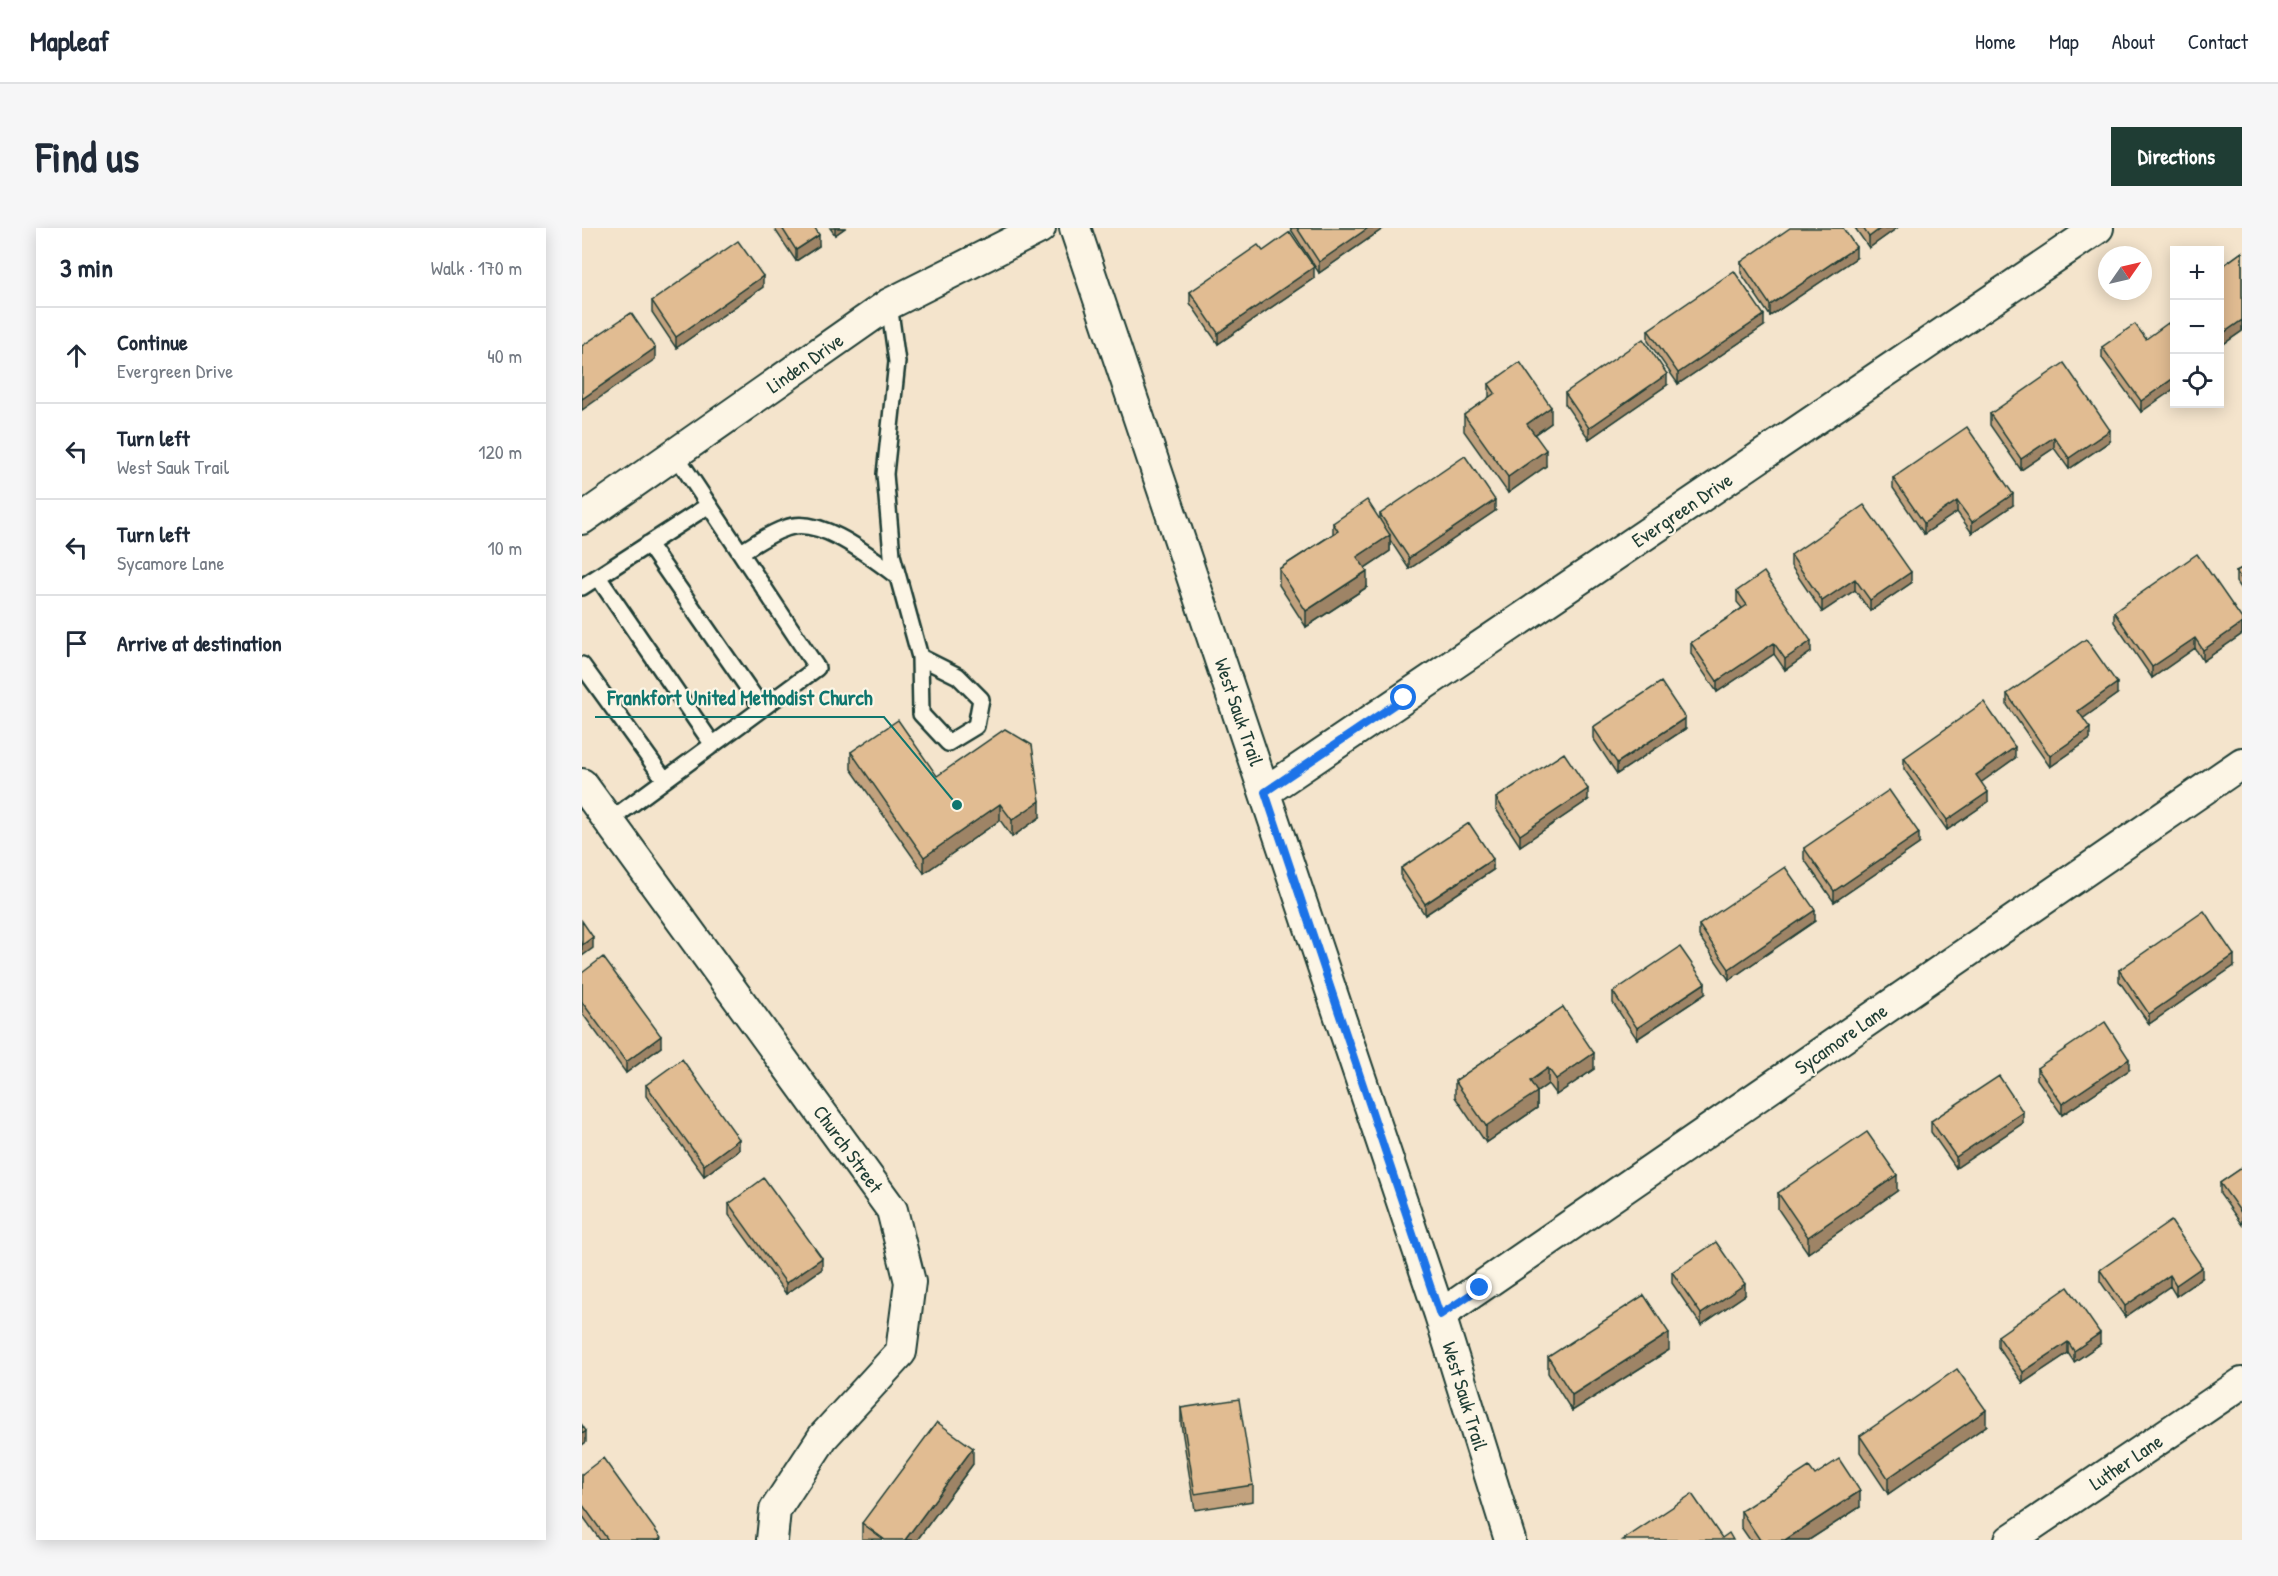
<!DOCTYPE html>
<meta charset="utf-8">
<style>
body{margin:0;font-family:"Patrick Hand",sans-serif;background:#f6f6f7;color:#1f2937}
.controls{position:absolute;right:18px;top:18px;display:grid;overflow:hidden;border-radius:0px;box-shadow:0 3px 15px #0003}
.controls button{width:54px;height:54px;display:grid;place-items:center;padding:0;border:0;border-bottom:2px solid #e0e1e3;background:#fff;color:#1f2937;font:30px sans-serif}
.compass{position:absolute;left:1516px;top:18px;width:54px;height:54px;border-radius:50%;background:#fff;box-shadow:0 3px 15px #0003;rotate:56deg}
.stop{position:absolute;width:18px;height:18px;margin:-14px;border:4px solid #1a73e8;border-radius:50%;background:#fff}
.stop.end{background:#1a73e8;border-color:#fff;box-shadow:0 2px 6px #0008}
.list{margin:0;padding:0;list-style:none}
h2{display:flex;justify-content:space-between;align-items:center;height:78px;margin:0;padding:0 24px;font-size:26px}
h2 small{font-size:20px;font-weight:400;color:#747a83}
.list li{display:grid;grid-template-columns:39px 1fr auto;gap:18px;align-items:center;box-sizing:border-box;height:96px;padding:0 24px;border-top:2px solid #e0e1e3}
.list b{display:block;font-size:22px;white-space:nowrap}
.list p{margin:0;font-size:20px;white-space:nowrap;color:#747a83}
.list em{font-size:20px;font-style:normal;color:#747a83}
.icon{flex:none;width:33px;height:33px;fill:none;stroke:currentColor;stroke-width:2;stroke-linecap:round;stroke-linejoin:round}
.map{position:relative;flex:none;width:1660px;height:1312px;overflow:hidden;border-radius:0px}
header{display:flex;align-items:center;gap:36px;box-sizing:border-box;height:84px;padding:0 30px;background:#fff;border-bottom:2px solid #e0e1e3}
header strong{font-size:28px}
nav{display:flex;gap:33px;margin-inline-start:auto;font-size:21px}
.intro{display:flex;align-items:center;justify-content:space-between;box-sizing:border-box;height:144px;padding:0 36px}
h1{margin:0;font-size:42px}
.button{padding:15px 27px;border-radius:0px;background:#1f3d34;color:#fff;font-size:21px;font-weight:700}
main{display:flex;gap:36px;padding:0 36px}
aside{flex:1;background:#fff;border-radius:0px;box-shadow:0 3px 15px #0003}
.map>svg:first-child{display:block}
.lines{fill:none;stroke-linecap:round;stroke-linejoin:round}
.lane-casing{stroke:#1f3d34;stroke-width:20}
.street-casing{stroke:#1f3d34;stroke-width:34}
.lane{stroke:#fcf5e5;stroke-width:15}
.street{stroke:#fcf5e5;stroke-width:30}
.wall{fill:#c2a27e;stroke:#1f3d34;stroke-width:1.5}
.shaded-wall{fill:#9e8466;stroke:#1f3d34;stroke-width:1.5}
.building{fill:#e1bc92;stroke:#1f3d34;stroke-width:1.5}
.route{stroke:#1a73e8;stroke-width:8}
.labels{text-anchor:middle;stroke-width:4.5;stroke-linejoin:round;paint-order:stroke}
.street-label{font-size:20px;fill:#1f3d34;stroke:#fcf5e5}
.leader{fill:none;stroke:#0f766e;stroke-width:2}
.callout-dot{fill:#0f766e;stroke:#fcf5e5;stroke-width:2}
.callout-label{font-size:21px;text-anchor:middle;font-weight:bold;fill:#0f766e;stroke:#fcf5e5;stroke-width:4.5;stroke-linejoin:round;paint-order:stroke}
</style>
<header>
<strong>Mapleaf</strong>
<nav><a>Home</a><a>Map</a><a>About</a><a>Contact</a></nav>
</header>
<div class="intro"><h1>Find us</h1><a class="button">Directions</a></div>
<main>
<aside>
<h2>3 min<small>Walk · 170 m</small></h2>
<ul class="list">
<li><svg class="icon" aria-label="ahead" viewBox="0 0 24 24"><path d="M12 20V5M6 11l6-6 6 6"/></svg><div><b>Continue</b><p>Evergreen Drive</p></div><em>40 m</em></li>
<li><svg class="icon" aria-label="left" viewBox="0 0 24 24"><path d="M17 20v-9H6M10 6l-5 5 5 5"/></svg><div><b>Turn left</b><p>West Sauk Trail</p></div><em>120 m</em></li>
<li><svg class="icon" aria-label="left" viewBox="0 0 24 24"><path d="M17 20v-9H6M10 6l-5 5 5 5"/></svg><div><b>Turn left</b><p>Sycamore Lane</p></div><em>10 m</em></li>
<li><svg class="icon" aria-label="arrive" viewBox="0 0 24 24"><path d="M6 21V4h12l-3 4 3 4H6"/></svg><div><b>Arrive at destination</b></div></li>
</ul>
</aside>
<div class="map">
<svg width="1660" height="1312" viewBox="0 0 1660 1312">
<rect width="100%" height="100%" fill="#f4e4cc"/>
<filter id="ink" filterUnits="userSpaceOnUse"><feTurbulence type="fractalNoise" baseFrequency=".0167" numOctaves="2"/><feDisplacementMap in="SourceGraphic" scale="12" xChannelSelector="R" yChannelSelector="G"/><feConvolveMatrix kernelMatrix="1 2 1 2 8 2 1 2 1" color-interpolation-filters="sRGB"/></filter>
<g filter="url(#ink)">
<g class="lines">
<!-- lane casing -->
<g class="lane-casing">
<path id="lane" d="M307,76L315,134L303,246L310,327L338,429L339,486L366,515L394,498L399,471L376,448L338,429
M66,316L180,480
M159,324C173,316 188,305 204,300C238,287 289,329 315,348
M16,349L131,517
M0,359L127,277
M0,437L83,552
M27,593L235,440L93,226"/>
</g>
<!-- street casing -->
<g class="street-casing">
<path id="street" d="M493,0L858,1087L928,1312
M0,291L307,76L458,0
M0,556L310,982L328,1054L319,1124L241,1209L193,1282L190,1312
M683,564L1516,0
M858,1087L1660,535
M1428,1312L1660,1155"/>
</g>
<!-- lane -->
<use href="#lane" class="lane"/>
<!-- street -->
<use href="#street" class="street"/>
</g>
<!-- wall -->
<path class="wall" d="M192,0H233L237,18L214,33Z
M248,0H263L253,7Z
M708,0H802L737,45Z
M1273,0H1315L1287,20Z
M681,23L732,50L636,116L608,75V64Z
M1660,24V103L1640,117L1638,113V40Z
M1274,30L1188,88L1159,45V34Z
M181,59L94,120L70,84V73Z
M1182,98L1096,156L1066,113V102Z
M1564,111L1559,184L1520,130V119Z
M907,156L969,195L953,207L964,238L926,265L882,203V187L907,170Z
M1085,157L1007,211L983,176V165Z
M1408,186L1528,213L1487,241L1472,220L1439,242L1408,197Z
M1311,250L1431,277L1390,305L1375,284L1342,306L1311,260Z
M913,283L827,341L808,312V323L783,340L785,359L724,399L697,357V341L751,306V295L798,292V286Z
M1209,327L1329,355L1288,383L1273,362L1240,384L1209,338Z
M1660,340V363L1654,354V343Z
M1155,363L1229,424L1203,442L1192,426L1135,464L1109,426V415L1160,380L1155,374Z
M1532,384L1660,391V406L1621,433L1613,420L1570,450L1532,394Z
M1425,466H1535L1501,490L1508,511L1468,539L1425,477Z
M1011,499L1103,501L1035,546L1011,510Z
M269,524L355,548L458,589L430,609L418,592L342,645L269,541Z
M1322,530H1433L1399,554L1406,574L1365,602L1322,541Z
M914,570L1006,572L938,618L914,581Z
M1337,616L1252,674L1222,631V620Z
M819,640L911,642L843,687L819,651Z
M1233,693L1147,752L1117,708V697Z
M1652,738L1567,796L1537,753V742Z
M0,745L79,819L44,845L0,785Z
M1031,764L1123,766L1055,811L1031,775Z
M981,779L1012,841L974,867L966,856L955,864V880L904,915L873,869V853Z
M1455,840L1547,842L1480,887L1455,851Z
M64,857L157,922L122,948L64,868Z
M1349,893L1441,895L1374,940L1349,904Z
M1660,940V997L1638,966V955Z
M1315,963L1226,1025L1196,981V965Z
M147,976L240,1041L204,1066L147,987Z
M1518,1042L1620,1050L1594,1068L1588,1058L1543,1089L1518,1053Z
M1090,1044L1163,1067L1119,1097L1090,1055Z
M1416,1108L1518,1116L1492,1134L1486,1125L1441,1155L1416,1119Z
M1087,1122L990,1183L966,1145V1129Z
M599,1180L671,1257V1273L613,1282L599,1196Z
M1404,1198L1306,1266L1278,1224V1208Z
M391,1236L335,1312L280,1311V1295Z
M0,1246L79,1312H18L0,1287Z
M1233,1247L1278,1279L1227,1312H1168L1159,1299V1283Z"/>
<!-- shaded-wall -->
<path class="shaded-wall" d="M253,0H263L253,7Z
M786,0H802L737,45V34Z
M1299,0H1315L1287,20V9Z
M237,7V18L214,33V22Z
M1274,19V30L1188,88V77Z
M732,39V50L636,116V105Z
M181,48V59L94,120V109Z
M1182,87V98L1096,156V145Z
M1660,92V103L1640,117V106Z
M73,120V131L0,182V171Z
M1085,146V157L1007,211V200Z
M1593,149V160L1559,184V173Z
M969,179V195L945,212V196Z
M1528,202V213L1487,241V230Z
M1472,209V220L1439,242V231Z
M964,222V238L926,265V249Z
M1431,266V277L1390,305V294Z
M913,272V283L827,341V330Z
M1375,273V284L1342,306V295Z
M808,307V323L775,345V329Z
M785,343V359L724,399V383Z
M1329,344V355L1288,383V372Z
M1273,351V362L1240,384V373Z
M1660,395V406L1621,433V422Z
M1613,410V420L1570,450V439Z
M1229,413V424L1203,442V431Z
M1192,415V426L1135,464V453Z
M1535,455V466L1496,494V483Z
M1103,490V501L1035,546V535Z
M1508,500V511L1468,539V528Z
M1433,519V530L1394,558V547Z
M1006,561V572L938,618V607Z
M1406,564V574L1365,602V592Z
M458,573V589L430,609V592Z
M418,576V592L342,645V629Z
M1337,605V616L1252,674V663Z
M911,631V642L843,687V676Z
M1233,682V693L1147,752V741Z
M11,709V720L0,728V717Z
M1652,727V738L1567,796V786Z
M1123,755V766L1055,811V800Z
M79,808V819L44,845V834Z
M1012,825V841L974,867V851Z
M1547,831V842L1480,887V876Z
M966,840V856L955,864V880L904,915V898L948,853Z
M1441,884V895L1374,940V929Z
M157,911V922L122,948V937Z
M1315,947V963L1226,1025V1009Z
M240,1030V1041L204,1066V1055Z
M1620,1039V1050L1594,1068V1057Z
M1588,1047V1058L1543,1089V1078Z
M1163,1056V1067L1119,1097V1086Z
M1087,1105V1122L990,1183V1167Z
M1518,1105V1116L1492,1134V1123Z
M1486,1114V1125L1441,1155V1144Z
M1404,1182V1198L1306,1266V1250Z
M4,1203V1214L0,1217V1206Z
M391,1220V1236L335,1312H323Z
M1278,1263V1279L1227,1312H1203Z"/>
<!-- building -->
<path class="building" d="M200,0H233L237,7L214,22Z
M715,0H786L737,34Z
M1208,0H1261L1274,19L1188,77L1159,34Z
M1281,0H1299L1287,9Z
M708,4L732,39L636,105L608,64L676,17L681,23Z
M156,13L181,48L94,109L70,73Z
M1660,24V92L1640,106L1638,102V40Z
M1152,43L1182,87L1096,145L1066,102Z
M49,85L73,120L0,171V118Z
M1586,95L1593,105V149L1559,173L1520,119L1553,96L1564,111Z
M1061,111L1085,146L1007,200L983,165Z
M938,134L969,179L945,196L964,222L926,249L882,187L913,165L907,156Z
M1482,135L1528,202L1487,230L1472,209L1439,231L1408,186Z
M1385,199L1431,266L1390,294L1375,273L1342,295L1311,250Z
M883,228L913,272L827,330L798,286Z
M785,272L808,307L775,329L785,343L724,383L697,341L756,303L751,295Z
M1282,277L1329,344L1288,372L1273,351L1240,373L1209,327Z
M1615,326L1660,391V395L1621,422L1613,410L1570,439L1532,384Z
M1660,340V352L1654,343Z
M1182,344L1229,413L1203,431L1192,415L1135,453L1109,415L1165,377L1155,363Z
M1504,411L1535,455L1496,483L1508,500L1468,528L1425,466Z
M1079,454L1103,490L1035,535L1011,499Z
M1402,474L1433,519L1394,547L1406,564L1365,592L1322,530Z
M316,492L355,548L423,501L450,517L458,573L430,592L418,576L342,629L269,524Z
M982,525L1006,561L938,607L914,570Z
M1307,562L1337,605L1252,663L1222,620Z
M887,595L911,631L843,676L819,640Z
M1203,639L1233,682L1147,741L1117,697Z
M1622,683L1652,727L1567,786L1537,742Z
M0,693L11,709L0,717Z
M1098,719L1123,755L1055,800L1031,764Z
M21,729L79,808L44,834L0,774V745Z
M981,779L1012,825L974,851L966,840L948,853L955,864L904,898L873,853Z
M1523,794L1547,831L1480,876L1455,840Z
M100,831L157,911L122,937L64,857Z
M1417,848L1441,884L1374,929L1349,893Z
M1285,904L1315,947L1226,1009L1196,965Z
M1660,940V986L1638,955Z
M182,950L240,1030L204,1055L147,976Z
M1589,993L1620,1039L1594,1057L1588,1047L1543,1078L1518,1042Z
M1134,1014L1163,1056L1119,1086L1090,1044Z
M1486,1059L1518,1105L1492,1123L1486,1114L1441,1144L1416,1108Z
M1062,1067L1087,1105L990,1167L966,1129Z
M1375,1141L1404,1182L1306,1250L1278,1208Z
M657,1171L671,1257L613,1266L599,1180Z
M355,1194L391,1220L323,1312H303L280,1295Z
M0,1197L4,1203L0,1206Z
M21,1230L79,1310L76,1312H26L0,1276V1246Z
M1257,1231L1278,1263L1203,1312H1178L1159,1283L1227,1239L1233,1247Z
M1110,1266L1140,1310L1147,1305L1151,1312H1041Z"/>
</g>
<g class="lines" filter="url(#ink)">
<!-- route -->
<path class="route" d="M822,470L683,564L858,1087L898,1060"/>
</g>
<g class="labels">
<!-- street labels -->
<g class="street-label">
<text transform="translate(223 135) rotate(-35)" y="7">Linden Drive</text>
<text transform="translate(1100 282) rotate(-34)" y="7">Evergreen Drive</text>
<text transform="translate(657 484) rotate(71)" y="7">West Sauk Trail</text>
<text transform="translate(1259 811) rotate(-35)" y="7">Sycamore Lane</text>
<text transform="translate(266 921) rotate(54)" y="7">Church Street</text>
<text transform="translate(883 1168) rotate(73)" y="7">West Sauk Trail</text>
<text transform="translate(1544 1234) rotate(-34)" y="7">Luther Lane</text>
</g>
</g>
<!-- callouts -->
<path class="leader" d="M375 577L302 489H13"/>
<circle class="callout-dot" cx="375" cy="577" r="6"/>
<g class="callout-label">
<text x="158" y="477">Frankfort United Methodist Church</text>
</g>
</svg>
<div class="controls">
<button>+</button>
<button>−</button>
<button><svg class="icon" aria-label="locate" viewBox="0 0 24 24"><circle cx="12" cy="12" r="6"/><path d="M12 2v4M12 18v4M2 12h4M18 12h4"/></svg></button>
</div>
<svg class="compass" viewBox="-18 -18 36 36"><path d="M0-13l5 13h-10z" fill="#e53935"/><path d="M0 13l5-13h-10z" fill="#747a83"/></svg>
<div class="stop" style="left:822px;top:470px"></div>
<div class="stop end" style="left:898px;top:1060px"></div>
</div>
</main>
